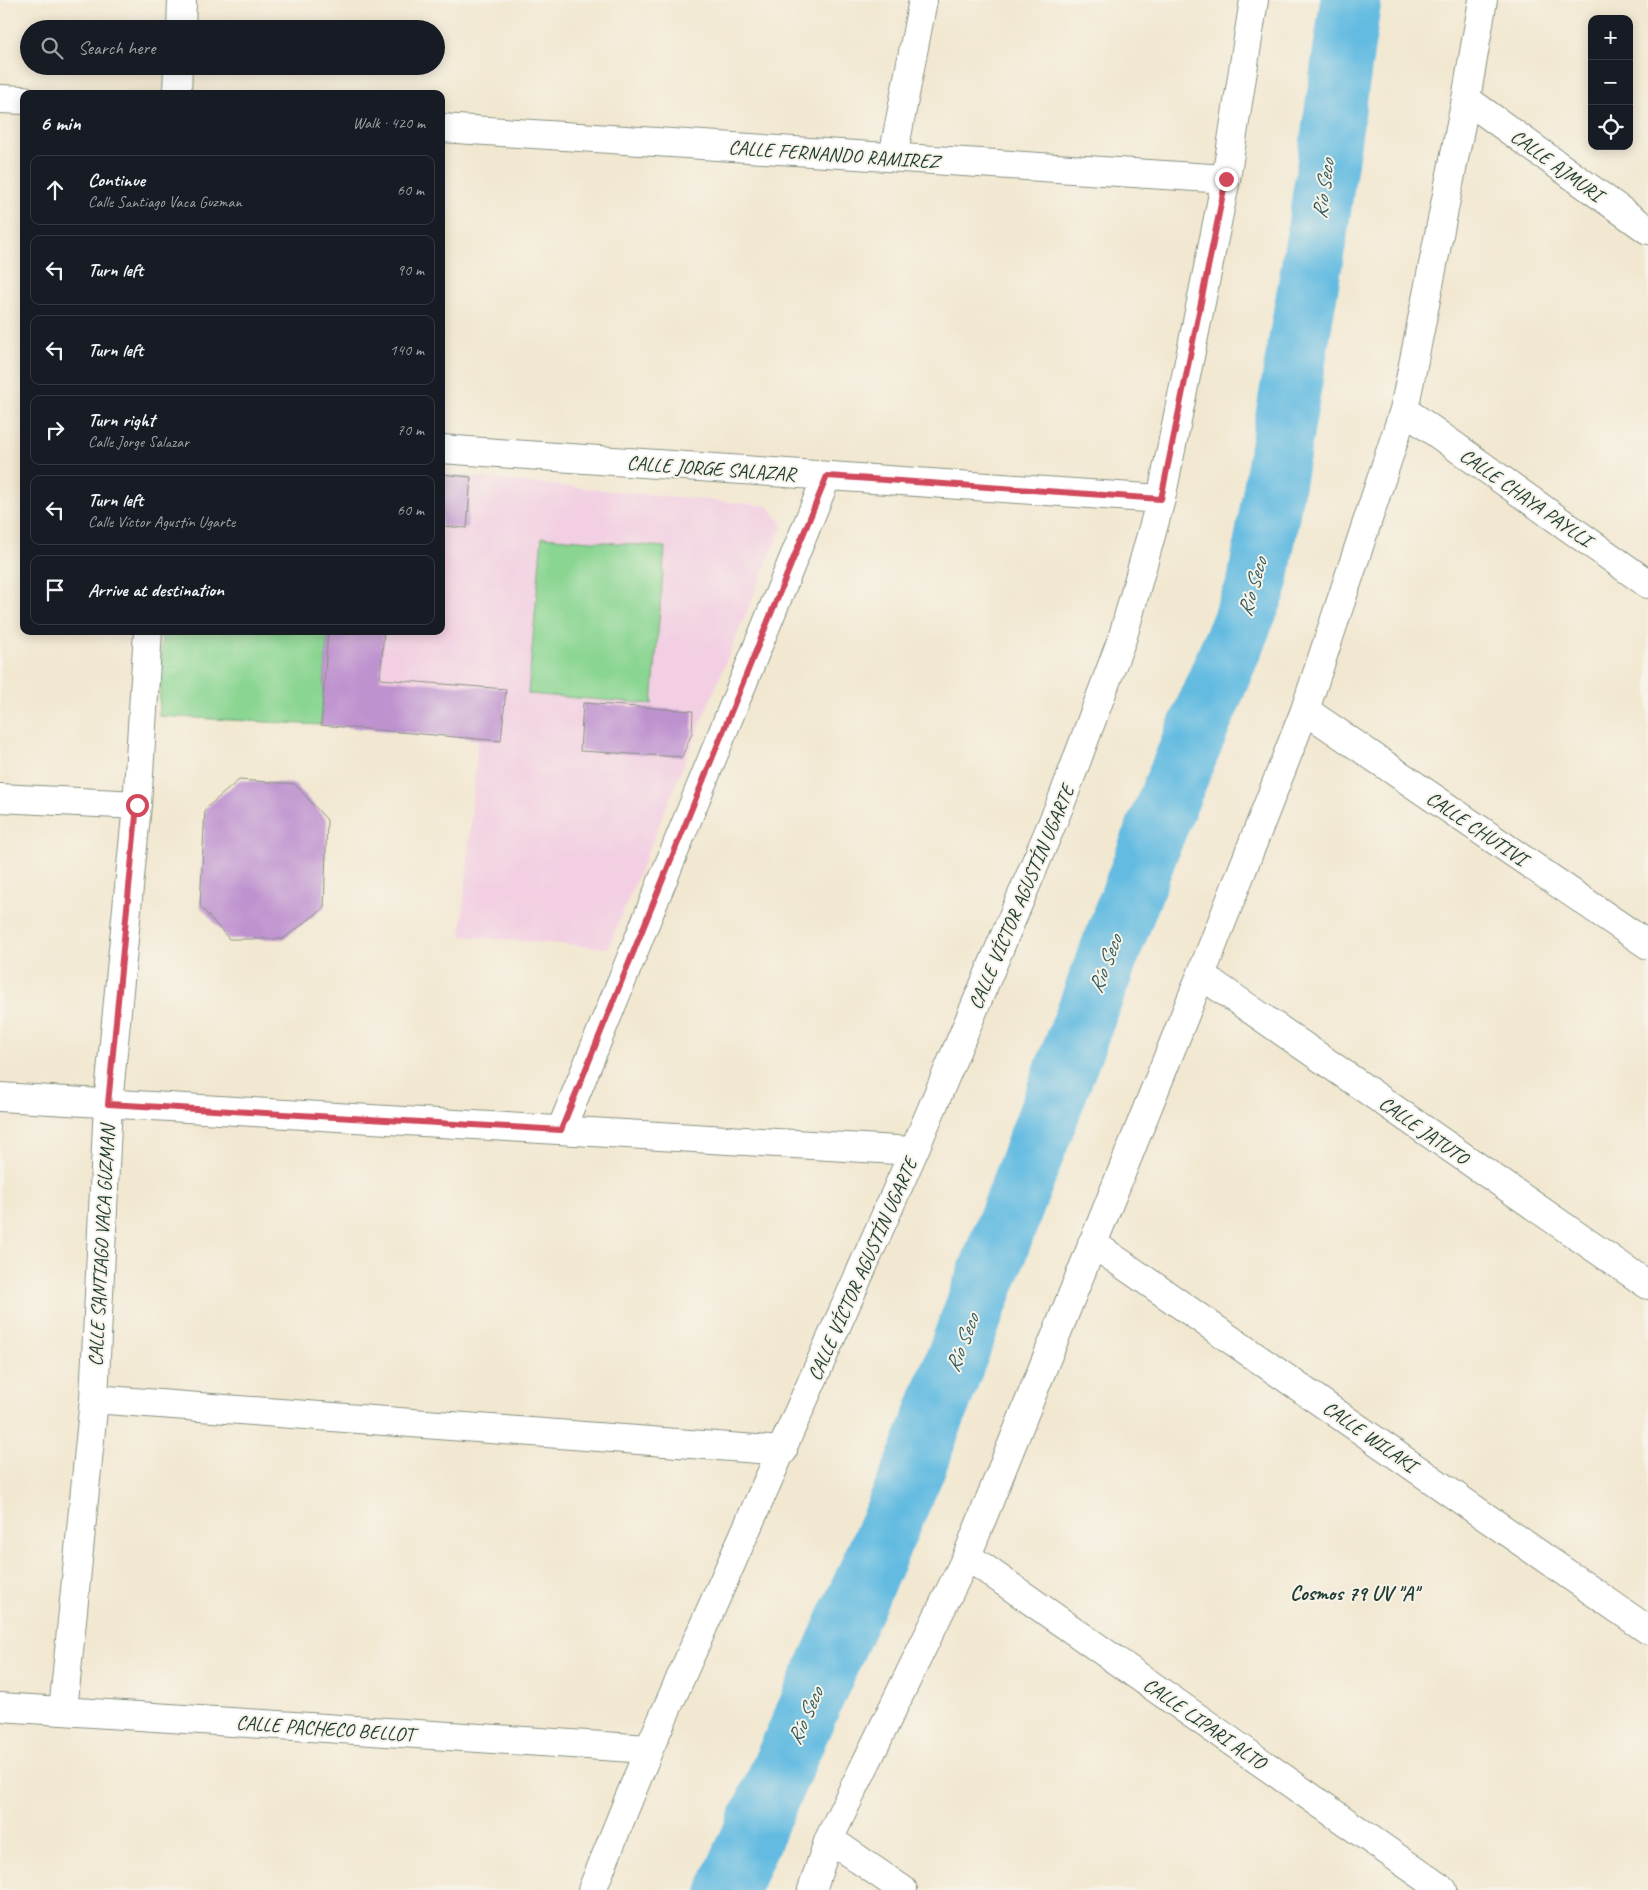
<!DOCTYPE html>
<meta charset="utf-8">
<style>
body{margin:0;font-family:Caveat,sans-serif;background:#20242c;color:#f1f3f6}
.controls{position:absolute;right:15px;top:15px;display:grid;overflow:hidden;border-radius:10px;box-shadow:0 2px 12px #0003}
.controls button{width:45px;height:45px;display:grid;place-items:center;padding:0;border:0;border-bottom:1px solid #363941;background:#171b24;color:#f1f3f6;font:25px sans-serif}
.stop{position:absolute;width:15px;height:15px;margin:-11px;border:4px solid #d1495b;border-radius:50%;background:#fff}
.stop.end{background:#d1495b;border-color:#fff;box-shadow:0 1px 5px #0008}
.list{margin:0;padding:0;list-style:none}
h2{display:flex;justify-content:space-between;align-items:center;height:65px;margin:0;padding:0 20px;font-size:21px}
h2 small{font-size:16px;font-weight:400;color:#9ea1a6}
.list li{display:grid;grid-template-columns:32px 1fr auto;gap:15px;align-items:center;box-sizing:border-box;height:70px;margin:0 10px 10px;padding:0 10px;border:1px solid #363941;border-radius:10px}
.list b{display:block;font-size:19px;white-space:nowrap}
.list p{margin:0;font-size:16px;white-space:nowrap;color:#9ea1a6}
.list em{font-size:16px;font-style:normal;color:#9ea1a6}
.icon{flex:none;width:28px;height:28px;fill:none;stroke:currentColor;stroke-width:2;stroke-linecap:round;stroke-linejoin:round}
.map{position:relative;flex:none;width:1648px;height:1890px;overflow:hidden}
.search{position:absolute;background:#171b24;box-shadow:0 2px 12px #0003;left:20px;top:20px;width:425px;height:55px;display:flex;align-items:center;gap:12px;box-sizing:border-box;padding:0 18px;border-radius:28px;color:#9ea1a6;font-size:19px}
.panel{position:absolute;background:#171b24;box-shadow:0 2px 12px #0003;left:20px;top:90px;width:425px;height:545px;border-radius:10px}
.map>svg:first-child{display:block}
.built{fill:#f2cfe2}
.green{fill:#8ad592;stroke:#548963}
.lines{fill:none;stroke-linecap:round;stroke-linejoin:round}
.river{stroke:#63bbe1;stroke-width:61}
.building{fill:#be92cf}
.minor-casing{stroke:#889282;stroke-width:30}
.minor{stroke:#fff;stroke-width:28}
.route{stroke:#d1495b;stroke-width:6}
.labels{text-anchor:middle;stroke-width:4;stroke-linejoin:round;paint-order:stroke}
.street-label{font-size:20px;fill:#1f3d34;stroke:#f7f3e8}
.water-label{font-size:21px;font-style:italic;fill:#305c5f;stroke:#f7f3e8}
.neighbourhood-label{font-size:21px;font-weight:bold;fill:#1f3d34;stroke:#f7f3e8}
</style>
<div class="map">
<svg width="1648" height="1890" viewBox="0 0 1648 1890">
<rect width="100%" height="100%" fill="#f7f3e8"/>
<filter id="ink" filterUnits="userSpaceOnUse"><feTurbulence type="fractalNoise" baseFrequency=".02" numOctaves="2"/><feDisplacementMap in="SourceGraphic" scale="10" xChannelSelector="R" yChannelSelector="G"/><feConvolveMatrix kernelMatrix="1 2 1 2 8 2 1 2 1" color-interpolation-filters="sRGB"/></filter>
<filter id="wash" filterUnits="userSpaceOnUse"><feTurbulence type="fractalNoise" baseFrequency=".0096" numOctaves="4" result="noise"/><feDisplacementMap in="SourceGraphic" scale="20" xChannelSelector="R" yChannelSelector="G"/><feGaussianBlur stdDeviation="1.12" result="paint"/><feColorMatrix in="noise" values="0 0 0 0 0 0 0 0 0 0 0 0 0 0 0 0 0 1.4 0 .05"/><feComposite in="paint" operator="in"/></filter>
<g filter="url(#wash)">
<rect width="100%" height="100%" fill="#f2e8d1"/>
<!-- built -->
<path class="built" d="M441,474L768,506L783,524L608,948L461,936L478,738L321,725L328,631H441Z"/>
<!-- green -->
<path class="green" d="M542,537L665,547L652,704L528,694Z
M162,631H328L321,725L159,716Z"/>
<g class="lines">
<!-- river -->
<path class="river" d="M728,1890L914,1470L1155,832L1257,586L1317,234L1351,0"/>
</g>
<g id="blocks">
<!-- building -->
<path class="building" d="M441,474L471,477L467,528L441,526Z
M328,631H384L380,679L506,689L501,741L321,725Z
M583,703L693,711L692,733L682,757L580,751Z
M239,780L295,784L327,820L324,908L283,939H229L200,906L205,809Z"/>
</g>
</g>
<g filter="url(#ink)">
<use href="#blocks" fill-opacity="0" stroke="#889282" stroke-width="1"/>
<g class="lines">
<!-- minor casing -->
<g class="minor-casing">
<path id="minor" d="M181,29L182,0
M177,94L178,66
M0,99L24,100
M1466,99L1648,230
M441,128L1226,179
M893,157L923,0
M1404,410L1648,584
M441,449L1161,499
M1305,710L1648,945
M0,798L137,805
M1201,975L1648,1285
M0,1097L914,1151
M561,1130L827,476
M1092,1243L1648,1630
M94,1399L783,1451
M967,1556L1443,1890
M0,1707L649,1749
M63,1711L94,1399L108,1104L137,805L148,631
M829,1839L903,1890
M592,1890L649,1749L914,1151L1062,800L1123,636L1161,499L1226,179L1254,0
M812,1890L829,1839L967,1556L1201,975L1305,710L1404,410L1466,99L1483,0"/>
</g>
<!-- minor -->
<use href="#minor" class="minor"/>
</g>
</g>
<g class="lines" filter="url(#ink)">
<!-- route -->
<path class="route" d="M137,805L108,1104L561,1130L827,476L1161,499L1226,179"/>
</g>
<g class="labels">
<!-- street labels -->
<g class="street-label">
<text transform="translate(834 154) rotate(4)" y="7">CALLE FERNANDO RAMIREZ</text>
<text transform="translate(1557 165) rotate(36)" y="7">CALLE AJMURI</text>
<text transform="translate(711 468) rotate(4)" y="7">CALLE JORGE SALAZAR</text>
<text transform="translate(1526 497) rotate(35)" y="7">CALLE CHAYA PAYLLI</text>
<text transform="translate(1477 828) rotate(34)" y="7">CALLE CHUTIVI</text>
<text transform="translate(1021 897) rotate(-67)" y="7">CALLE VÍCTOR AGUSTÍN UGARTE</text>
<text transform="translate(1424 1130) rotate(35)" y="7">CALLE JATUTO</text>
<text transform="translate(101 1246) rotate(-87)" y="7">CALLE SANTIAGO VACA GUZMAN</text>
<text transform="translate(862 1269) rotate(-66)" y="7">CALLE VÍCTOR AGUSTÍN UGARTE</text>
<text transform="translate(1370 1436) rotate(35)" y="7">CALLE WILAKI</text>
<text transform="translate(1205 1723) rotate(35)" y="7">CALLE LIPARI ALTO</text>
<text transform="translate(325 1728) rotate(4)" y="7">CALLE PACHECO BELLOT</text>
</g>
<!-- water labels -->
<g class="water-label">
<text transform="translate(1323 189) rotate(-82)" y="7">Río Seco</text>
<text transform="translate(1252 587) rotate(-74)" y="7">Río Seco</text>
<text transform="translate(1105 964) rotate(-69)" y="7">Río Seco</text>
<text transform="translate(962 1343) rotate(-69)" y="7">Río Seco</text>
<text transform="translate(805 1716) rotate(-66)" y="7">Río Seco</text>
</g>
<!-- neighbourhood labels -->
<g class="neighbourhood-label">
<text x="1354" y="1600">Cosmos 79 UV "A"</text>
</g>
</g>
</svg>
<div class="controls">
<button>+</button>
<button>−</button>
<button><svg class="icon" aria-label="locate" viewBox="0 0 24 24"><circle cx="12" cy="12" r="6"/><path d="M12 2v4M12 18v4M2 12h4M18 12h4"/></svg></button>
</div>
<div class="stop" style="left:137px;top:805px"></div>
<div class="stop end" style="left:1226px;top:179px"></div>
<div class="search"><svg class="icon" aria-label="search" viewBox="0 0 24 24"><circle cx="10" cy="10" r="6"/><path d="M15 15l6 6"/></svg>Search here</div>
<section class="panel">
<h2>6 min<small>Walk · 420 m</small></h2>
<ul class="list">
<li><svg class="icon" aria-label="ahead" viewBox="0 0 24 24"><path d="M12 20V5M6 11l6-6 6 6"/></svg><div><b>Continue</b><p>Calle Santiago Vaca Guzman</p></div><em>60 m</em></li>
<li><svg class="icon" aria-label="left" viewBox="0 0 24 24"><path d="M17 20v-9H6M10 6l-5 5 5 5"/></svg><div><b>Turn left</b></div><em>90 m</em></li>
<li><svg class="icon" aria-label="left" viewBox="0 0 24 24"><path d="M17 20v-9H6M10 6l-5 5 5 5"/></svg><div><b>Turn left</b></div><em>140 m</em></li>
<li><svg class="icon" aria-label="right" viewBox="0 0 24 24"><path d="M7 20v-9h11M14 6l5 5-5 5"/></svg><div><b>Turn right</b><p>Calle Jorge Salazar</p></div><em>70 m</em></li>
<li><svg class="icon" aria-label="left" viewBox="0 0 24 24"><path d="M17 20v-9H6M10 6l-5 5 5 5"/></svg><div><b>Turn left</b><p>Calle Víctor Agustín Ugarte</p></div><em>60 m</em></li>
<li><svg class="icon" aria-label="arrive" viewBox="0 0 24 24"><path d="M6 21V4h12l-3 4 3 4H6"/></svg><div><b>Arrive at destination</b></div></li>
</ul>
</section>
</div>
